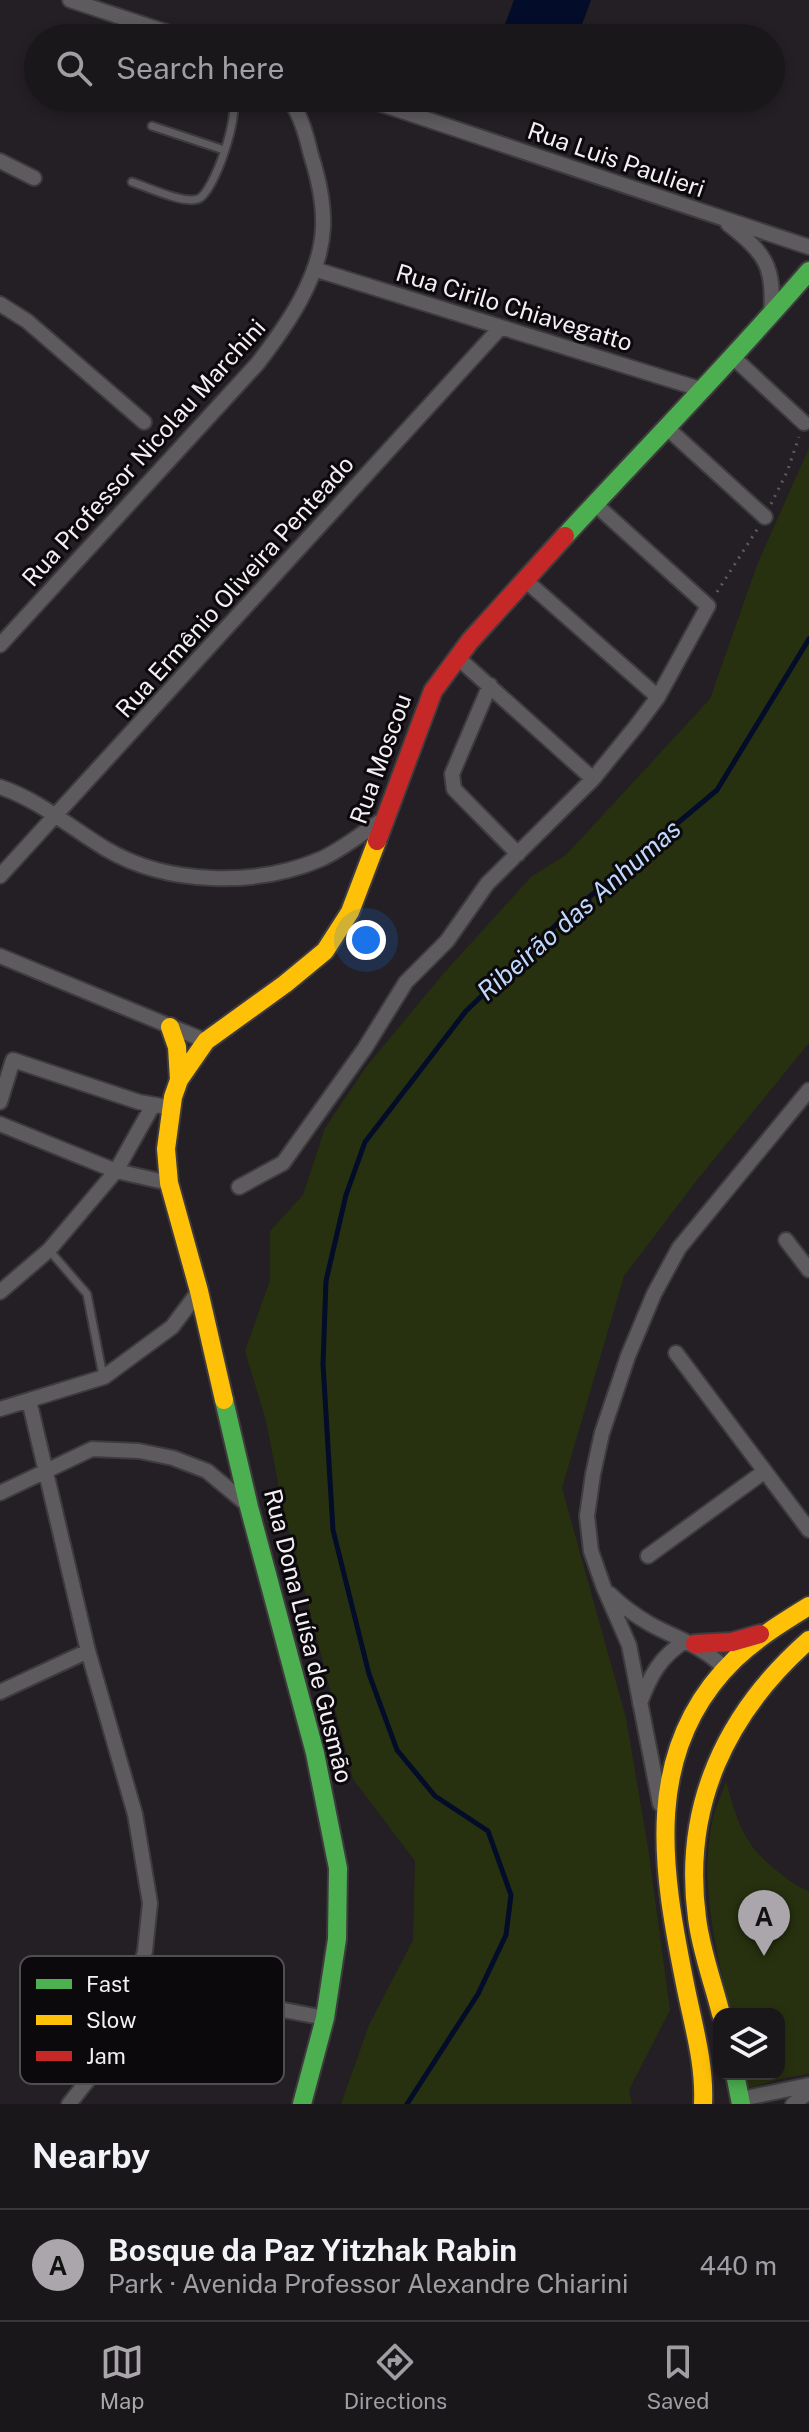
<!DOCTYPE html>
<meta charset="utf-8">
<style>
body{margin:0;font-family:"Public Sans",sans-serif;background:#232024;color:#f1f3f6}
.controls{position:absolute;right:24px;bottom:24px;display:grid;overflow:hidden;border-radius:16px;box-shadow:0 4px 12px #0003}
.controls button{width:72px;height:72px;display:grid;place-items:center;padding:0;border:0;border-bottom:2px solid #38363a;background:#1a171b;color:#f1f3f6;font:40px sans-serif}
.you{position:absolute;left:366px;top:940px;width:28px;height:28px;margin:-20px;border:6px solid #fff;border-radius:50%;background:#1a73e8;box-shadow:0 0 0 12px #1a73e833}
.badge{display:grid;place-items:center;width:52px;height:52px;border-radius:50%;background:#aaa6ab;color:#111;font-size:26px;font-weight:700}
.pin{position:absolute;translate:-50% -66px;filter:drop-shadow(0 2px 4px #0008)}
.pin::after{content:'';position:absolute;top:42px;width:28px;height:24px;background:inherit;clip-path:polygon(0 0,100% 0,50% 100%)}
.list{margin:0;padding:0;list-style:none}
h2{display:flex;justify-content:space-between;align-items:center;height:104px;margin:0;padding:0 32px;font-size:34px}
h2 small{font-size:26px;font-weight:400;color:#9f9fa3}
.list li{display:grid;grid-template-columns:52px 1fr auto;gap:24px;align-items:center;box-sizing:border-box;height:112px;padding:0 32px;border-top:2px solid #38363a}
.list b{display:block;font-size:30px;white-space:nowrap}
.list p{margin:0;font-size:26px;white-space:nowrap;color:#9f9fa3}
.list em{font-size:26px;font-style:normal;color:#9f9fa3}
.icon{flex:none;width:44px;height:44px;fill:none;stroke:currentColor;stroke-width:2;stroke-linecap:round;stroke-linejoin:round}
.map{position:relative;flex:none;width:809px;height:2104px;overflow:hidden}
.search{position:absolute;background:#1a171b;box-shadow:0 4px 12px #0003;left:24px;right:24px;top:24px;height:88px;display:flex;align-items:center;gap:20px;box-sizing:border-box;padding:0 28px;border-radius:44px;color:#9f9fa3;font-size:30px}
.sheet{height:216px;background:#1a171b}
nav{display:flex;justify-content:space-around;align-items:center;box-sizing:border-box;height:112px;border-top:2px solid #38363a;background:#1a171b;font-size:22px;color:#9f9fa3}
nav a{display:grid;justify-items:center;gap:4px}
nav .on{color:#aaa6ab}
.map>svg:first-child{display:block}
.green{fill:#27310f}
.water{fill:#030c29}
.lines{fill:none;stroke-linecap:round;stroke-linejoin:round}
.stream{stroke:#030c29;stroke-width:5}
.lane-casing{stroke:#3e3b3f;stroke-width:11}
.street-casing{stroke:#3e3b3f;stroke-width:18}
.fast-casing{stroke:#3e3b3f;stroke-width:22}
.slow-casing{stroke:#3e3b3f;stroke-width:22}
.jam-casing{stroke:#3e3b3f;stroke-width:22}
.path{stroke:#5e5b5e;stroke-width:3;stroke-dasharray:2 6;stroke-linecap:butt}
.lane{stroke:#5e5b5f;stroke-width:7}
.street{stroke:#5e5b5f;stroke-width:14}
.fast{stroke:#4caf50;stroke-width:18}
.slow{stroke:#ffc107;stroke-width:18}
.jam{stroke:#c62828;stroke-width:18}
.labels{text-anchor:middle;stroke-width:6;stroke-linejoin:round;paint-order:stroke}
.street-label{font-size:24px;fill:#f3eff4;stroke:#0c090c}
.water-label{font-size:26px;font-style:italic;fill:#bed8fe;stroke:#0c090c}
.key{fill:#0c090c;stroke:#514e52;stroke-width:2}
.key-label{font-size:22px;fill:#f3eff4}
</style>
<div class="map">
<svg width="809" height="2104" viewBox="0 0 809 2104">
<rect width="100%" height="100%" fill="#231f24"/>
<!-- green -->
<path class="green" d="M809,448V1043L697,1180L624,1276L562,1488L626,1718L648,1848L670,2010L629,2090L632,2104H341L369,2025L413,1940L415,1861L353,1779L282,1503L266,1421L245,1351L270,1280V1231L303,1195L325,1128L366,1067L443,974L532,876L566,855L710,699L757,565Z
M726,1781C737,1821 743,1844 777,1871C788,1879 796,1887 809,1891V2074L784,2078L749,2088L745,2074H779V2014H731C717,1952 699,1886 712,1822C715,1808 722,1794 726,1781Z"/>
<!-- water -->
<path class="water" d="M514,0H591L577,38H500Z"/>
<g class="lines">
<!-- stream -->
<path class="stream" d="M407,2104L478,1994L506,1935L511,1895L488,1831L435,1796L397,1750L369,1674L333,1530L323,1364L326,1281L346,1195L365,1142L466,1011L557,924L717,790L809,639"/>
<!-- lane casing -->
<g class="lane-casing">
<path id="lane" d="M152,126L224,150
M132,182C147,187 183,204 198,199C214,193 241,113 232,98
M49,1250L87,1294L103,1376"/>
</g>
<!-- street casing -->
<g class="street-casing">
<path id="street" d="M70,0L184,38
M363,98L809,247
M0,161L34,178
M728,224C765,253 775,266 771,314
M314,269L700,389
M0,304L27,321L144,422
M734,358L804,423
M666,427L765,517
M525,580L658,697
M0,645L258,363C287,325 321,277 323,227C324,203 318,177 311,155C306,134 301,116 289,98
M457,657L593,779
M490,685L452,774L454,789L518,854
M0,787C39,800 71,828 106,849C167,885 256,887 321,859C343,849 363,832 384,819
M0,876L501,327
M0,956L206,1041
M0,1102L13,1060L139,1102L162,1106
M0,1124L116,1171L169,1183
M239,1187L283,1163L365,1048L406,982L447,941L487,884L593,779L637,725L658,697L708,606L595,504
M786,1240L809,1270
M0,1292L49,1250L116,1171L153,1105
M676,1353L809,1530
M29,1400L88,1651L135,1814L150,1903L145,1951L127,2018L111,2051L69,2104
M0,1409L104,1377L172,1327L199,1291
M0,1493L92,1449L139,1451L173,1458L207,1471L249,1506
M648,1556L765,1471
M610,1594C621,1605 636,1616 650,1624C677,1639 704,1646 725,1669
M0,1692L88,1651
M640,1703C650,1676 660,1657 685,1641
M660,1804L629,1645L604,1588L591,1551L587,1516L593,1474L602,1433L628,1356L654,1294L679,1248L809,1090
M139,1982L325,2018
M741,2099L809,2085
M793,2104L809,2092"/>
</g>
<!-- fast casing -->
<g class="fast-casing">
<path id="fast" d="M565,536C646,448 731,362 809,271
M224,1400L249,1507L315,1753L338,1868L337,1939L325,2018L302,2104
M735,2074L741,2104"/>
</g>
<!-- slow casing -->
<g class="slow-casing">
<path id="slow" d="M170,1027L177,1047L179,1080
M224,1400L199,1291L169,1183L166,1149L173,1097L179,1080L206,1041L285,984L325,951L350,912L377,841
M721,2014C713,1982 701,1951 697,1918C682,1806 726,1713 809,1640
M703,2104C705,2063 693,2025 685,1984C662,1870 641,1750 735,1659C757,1638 783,1622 809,1606"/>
</g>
<!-- jam casing -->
<g class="jam-casing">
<path id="jam" d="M377,841L433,691L470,641L565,536
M695,1644L732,1642L760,1634"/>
</g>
<!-- path -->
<path class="path" d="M771,504L787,472L799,437
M717,592L758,528"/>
<!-- lane -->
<use href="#lane" class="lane"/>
<!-- street -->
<use href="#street" class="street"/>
<!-- fast -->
<use href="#fast" class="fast"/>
<!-- slow -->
<use href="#slow" class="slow"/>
<!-- jam -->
<use href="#jam" class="jam"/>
</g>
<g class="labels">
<!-- street labels -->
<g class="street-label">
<text transform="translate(616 160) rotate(19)" y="8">Rua Luis Paulieri</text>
<text transform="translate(514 308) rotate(17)" y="8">Rua Cirilo Chiavegatto</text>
<text transform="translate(144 453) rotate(-48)" y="8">Rua Professor Nicolau Marchini</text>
<text transform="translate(235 587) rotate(-48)" y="8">Rua Ermênio Oliveira Penteado</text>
<text transform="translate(381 759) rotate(-70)" y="8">Rua Moscou</text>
<text transform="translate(308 1636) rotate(76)" y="8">Rua Dona Luísa de Gusmão</text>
</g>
<!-- water labels -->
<g class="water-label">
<text transform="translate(579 910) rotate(-41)" y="9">Ribeirão das Anhumas</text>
</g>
</g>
<!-- legend -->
<rect x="20" y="1956" width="264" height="128" rx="12" class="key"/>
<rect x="36" y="1979" width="36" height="10" fill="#4caf50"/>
<rect x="36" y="2015" width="36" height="10" fill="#ffc107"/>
<rect x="36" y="2051" width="36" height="10" fill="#c62828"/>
<g class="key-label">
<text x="86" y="1992">Fast</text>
<text x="86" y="2028">Slow</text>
<text x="86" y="2064">Jam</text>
</g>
</svg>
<div class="controls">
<button><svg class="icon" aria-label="layers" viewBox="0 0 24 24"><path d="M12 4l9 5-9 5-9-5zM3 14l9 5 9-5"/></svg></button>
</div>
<div class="you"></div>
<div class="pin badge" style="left:764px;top:1956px">A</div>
<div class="search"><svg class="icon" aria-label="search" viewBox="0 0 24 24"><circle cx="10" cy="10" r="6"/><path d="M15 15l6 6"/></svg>Search here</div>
</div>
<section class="sheet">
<h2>Nearby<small></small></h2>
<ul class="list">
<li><span class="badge">A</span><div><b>Bosque da Paz Yitzhak Rabin</b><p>Park · Avenida Professor Alexandre Chiarini</p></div><em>440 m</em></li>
</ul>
</section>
<nav>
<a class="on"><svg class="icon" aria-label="map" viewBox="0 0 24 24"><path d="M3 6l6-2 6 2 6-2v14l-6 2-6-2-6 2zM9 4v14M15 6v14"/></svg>Map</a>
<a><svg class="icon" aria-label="directions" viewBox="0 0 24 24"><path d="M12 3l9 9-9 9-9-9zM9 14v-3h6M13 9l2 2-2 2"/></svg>Directions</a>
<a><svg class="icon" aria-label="saved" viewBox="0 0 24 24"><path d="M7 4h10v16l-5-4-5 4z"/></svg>Saved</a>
</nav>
